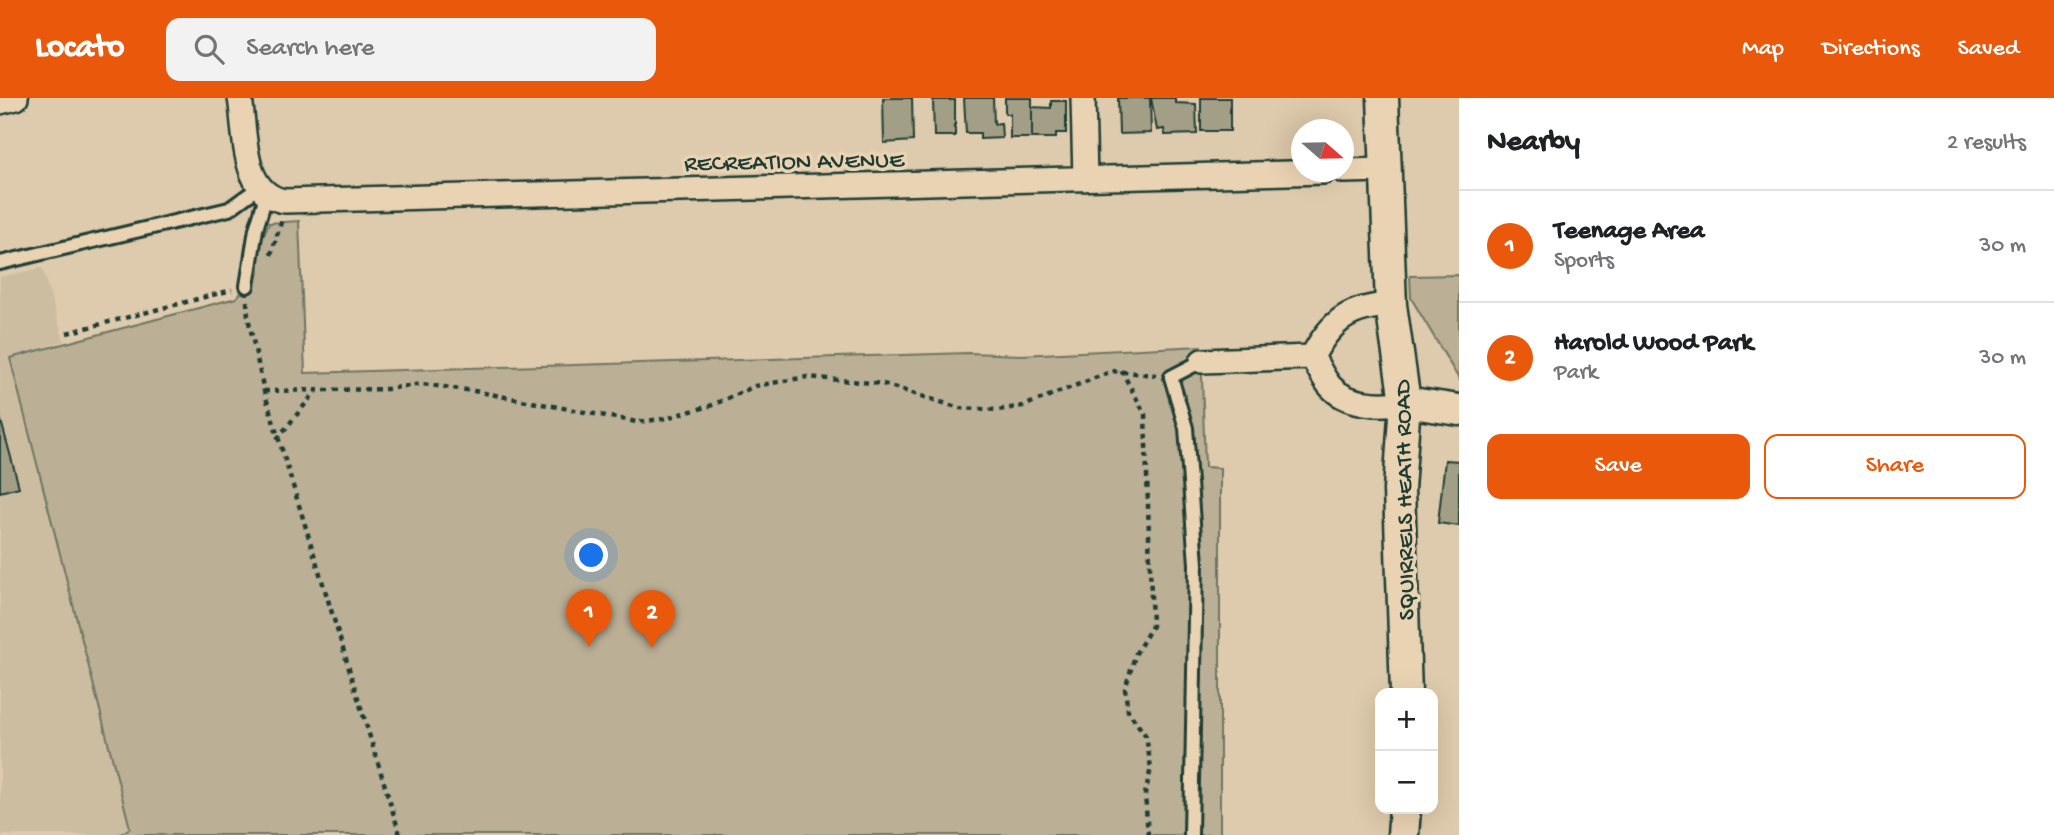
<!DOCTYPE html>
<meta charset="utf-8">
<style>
body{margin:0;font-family:"Gochi Hand",sans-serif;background:#f2f2f2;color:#202124}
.controls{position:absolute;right:21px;bottom:21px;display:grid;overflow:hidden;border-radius:14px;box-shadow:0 7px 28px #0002}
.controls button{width:63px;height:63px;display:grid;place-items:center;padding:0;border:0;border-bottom:2px solid #e0e0e0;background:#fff;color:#202124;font:35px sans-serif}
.compass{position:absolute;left:1291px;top:21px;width:63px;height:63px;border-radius:50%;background:#fff;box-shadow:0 7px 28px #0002;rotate:110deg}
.you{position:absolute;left:592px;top:458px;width:24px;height:24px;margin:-18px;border:5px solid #fff;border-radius:50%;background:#1a73e8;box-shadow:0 0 0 10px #1a73e833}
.badge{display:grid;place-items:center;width:46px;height:46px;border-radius:50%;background:#ea580c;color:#fff;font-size:23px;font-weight:700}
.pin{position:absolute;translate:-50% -58px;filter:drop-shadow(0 2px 4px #0008)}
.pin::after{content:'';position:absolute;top:37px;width:24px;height:21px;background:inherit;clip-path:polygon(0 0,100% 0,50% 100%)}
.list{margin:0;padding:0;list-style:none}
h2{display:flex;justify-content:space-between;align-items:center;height:91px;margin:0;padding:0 28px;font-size:30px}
h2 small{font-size:23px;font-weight:400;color:#757577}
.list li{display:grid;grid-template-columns:46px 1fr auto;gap:21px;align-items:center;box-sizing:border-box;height:112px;padding:0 28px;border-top:2px solid #e0e0e0}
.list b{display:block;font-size:26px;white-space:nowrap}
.list p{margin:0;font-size:23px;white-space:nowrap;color:#757577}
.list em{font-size:23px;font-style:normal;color:#757577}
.actions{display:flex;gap:14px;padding:21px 28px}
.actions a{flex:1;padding:16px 0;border:2px solid #ea580c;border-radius:14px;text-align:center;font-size:24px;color:#ea580c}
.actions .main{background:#ea580c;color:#fff}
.icon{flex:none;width:38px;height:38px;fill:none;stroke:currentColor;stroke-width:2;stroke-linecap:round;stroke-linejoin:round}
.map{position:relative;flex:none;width:1459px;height:737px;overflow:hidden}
header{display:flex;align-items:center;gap:42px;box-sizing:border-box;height:98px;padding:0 35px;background:#ea580c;color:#fff}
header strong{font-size:33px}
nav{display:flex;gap:38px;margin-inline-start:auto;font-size:24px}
.search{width:490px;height:63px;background:#f2f2f2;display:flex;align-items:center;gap:18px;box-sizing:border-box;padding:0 24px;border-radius:14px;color:#757577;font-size:26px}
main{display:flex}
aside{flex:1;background:#fff}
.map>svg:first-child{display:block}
.built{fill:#ccbda1}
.green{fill:#bbaf95;stroke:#6d7664;stroke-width:2}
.building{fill:#a39f87;stroke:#1f3d34;stroke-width:2}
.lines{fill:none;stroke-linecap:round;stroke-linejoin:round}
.service-casing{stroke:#1f3d34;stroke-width:18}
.minor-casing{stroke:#1f3d34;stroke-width:28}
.tertiary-casing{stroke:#1f3d34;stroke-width:35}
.path{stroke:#1f3d34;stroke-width:4.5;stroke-dasharray:5 5;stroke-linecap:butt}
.service{stroke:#ead3b3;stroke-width:12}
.minor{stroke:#ead3b3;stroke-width:23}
.tertiary{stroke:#ead3b3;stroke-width:30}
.labels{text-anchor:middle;stroke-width:7;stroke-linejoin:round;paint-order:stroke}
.street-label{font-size:24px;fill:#1f3d34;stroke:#ead3b3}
</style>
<header>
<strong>Locato</strong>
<div class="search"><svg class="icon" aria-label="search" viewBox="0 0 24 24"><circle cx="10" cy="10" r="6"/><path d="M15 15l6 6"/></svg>Search here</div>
<nav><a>Map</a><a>Directions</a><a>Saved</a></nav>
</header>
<main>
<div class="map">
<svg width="1459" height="737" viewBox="0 0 1459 737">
<rect width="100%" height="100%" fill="#decaac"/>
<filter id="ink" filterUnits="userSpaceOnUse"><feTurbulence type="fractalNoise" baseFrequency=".0143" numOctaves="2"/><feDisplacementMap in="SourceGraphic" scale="14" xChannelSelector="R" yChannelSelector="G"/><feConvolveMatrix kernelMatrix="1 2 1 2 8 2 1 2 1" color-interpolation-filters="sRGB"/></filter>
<g filter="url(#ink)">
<!-- built -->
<path class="built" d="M42,170L64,243L10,260L130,731L120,737H0V179Z"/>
<!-- green -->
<path class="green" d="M299,123L305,275L969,255L1021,257L1201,248L1205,369L1220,370V737H119L130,730L10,260L236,200L259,175V148L269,125Z
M1459,177V281L1411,200L1410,178Z"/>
<!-- building -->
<path class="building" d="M883,0H912L913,43L884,45Z
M964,0H993L994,26L1001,25L1002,40L980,41V35H966Z
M1005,0H1032V40H1010V16H1005Z
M1118,0H1150L1151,35L1119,36Z
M1151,0H1175V5L1196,6L1197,36L1165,37L1164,31L1157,32Z
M1201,0H1230V33H1201Z
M933,2H955V38H934Z
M1051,3H1066V35H1056V40H1032V9L1051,10Z
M0,319L19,389L0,394Z
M1445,362L1459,363V428L1438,425Z"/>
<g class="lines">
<!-- service casing -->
<g class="service-casing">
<path id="service" d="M0,165L229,111L258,90
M247,188L256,131L266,98
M1191,737L1196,466L1186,330L1171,279L1202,263"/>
</g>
<!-- minor casing -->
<g class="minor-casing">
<path id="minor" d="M240,0C246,35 241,97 285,103L1324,74
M1083,0L1085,81
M0,4L16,0
M1344,73L1386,72
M1391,207C1349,209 1331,223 1312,259C1318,268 1323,280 1330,288C1347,308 1382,308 1405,304
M1202,263L1312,259"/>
</g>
<!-- tertiary casing -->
<g class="tertiary-casing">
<path id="tertiary" d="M1383,0L1391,207L1405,304L1399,392L1406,595
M1405,304L1459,312
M1403,737L1405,711"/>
</g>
<!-- path -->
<path class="path" d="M271,157L282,121
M247,203L248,219L264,293L400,737
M67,235L232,192
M1121,272L1145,316L1152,528L1136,555L1125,591L1128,613L1146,638L1151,670L1145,696L1148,737
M264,293L387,291L422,286L474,293L637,324L662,321L710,308L755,288L807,279L883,286L960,310L998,312L1023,308L1113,273L1156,277
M277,341L316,293"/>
<!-- service -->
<use href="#service" class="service"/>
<!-- minor -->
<use href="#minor" class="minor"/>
<!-- tertiary -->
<use href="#tertiary" class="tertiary"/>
</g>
</g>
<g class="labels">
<!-- street labels -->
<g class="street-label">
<text transform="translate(794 62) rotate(-1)" y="8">RECREATION AVENUE</text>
<text transform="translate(1403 402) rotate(-91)" y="8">SQUIRRELS HEATH ROAD</text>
</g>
</g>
</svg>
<div class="controls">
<button>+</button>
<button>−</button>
</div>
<svg class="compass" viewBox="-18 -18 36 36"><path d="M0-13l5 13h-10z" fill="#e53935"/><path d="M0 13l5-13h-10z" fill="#757577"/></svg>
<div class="you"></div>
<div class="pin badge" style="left:589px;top:549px">1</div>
<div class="pin badge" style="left:652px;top:550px">2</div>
</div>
<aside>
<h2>Nearby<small>2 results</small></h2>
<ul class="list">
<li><span class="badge">1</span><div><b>Teenage Area</b><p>Sports</p></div><em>30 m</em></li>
<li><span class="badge">2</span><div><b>Harold Wood Park</b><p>Park</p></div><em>30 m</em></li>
</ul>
<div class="actions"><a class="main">Save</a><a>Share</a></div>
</aside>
</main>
